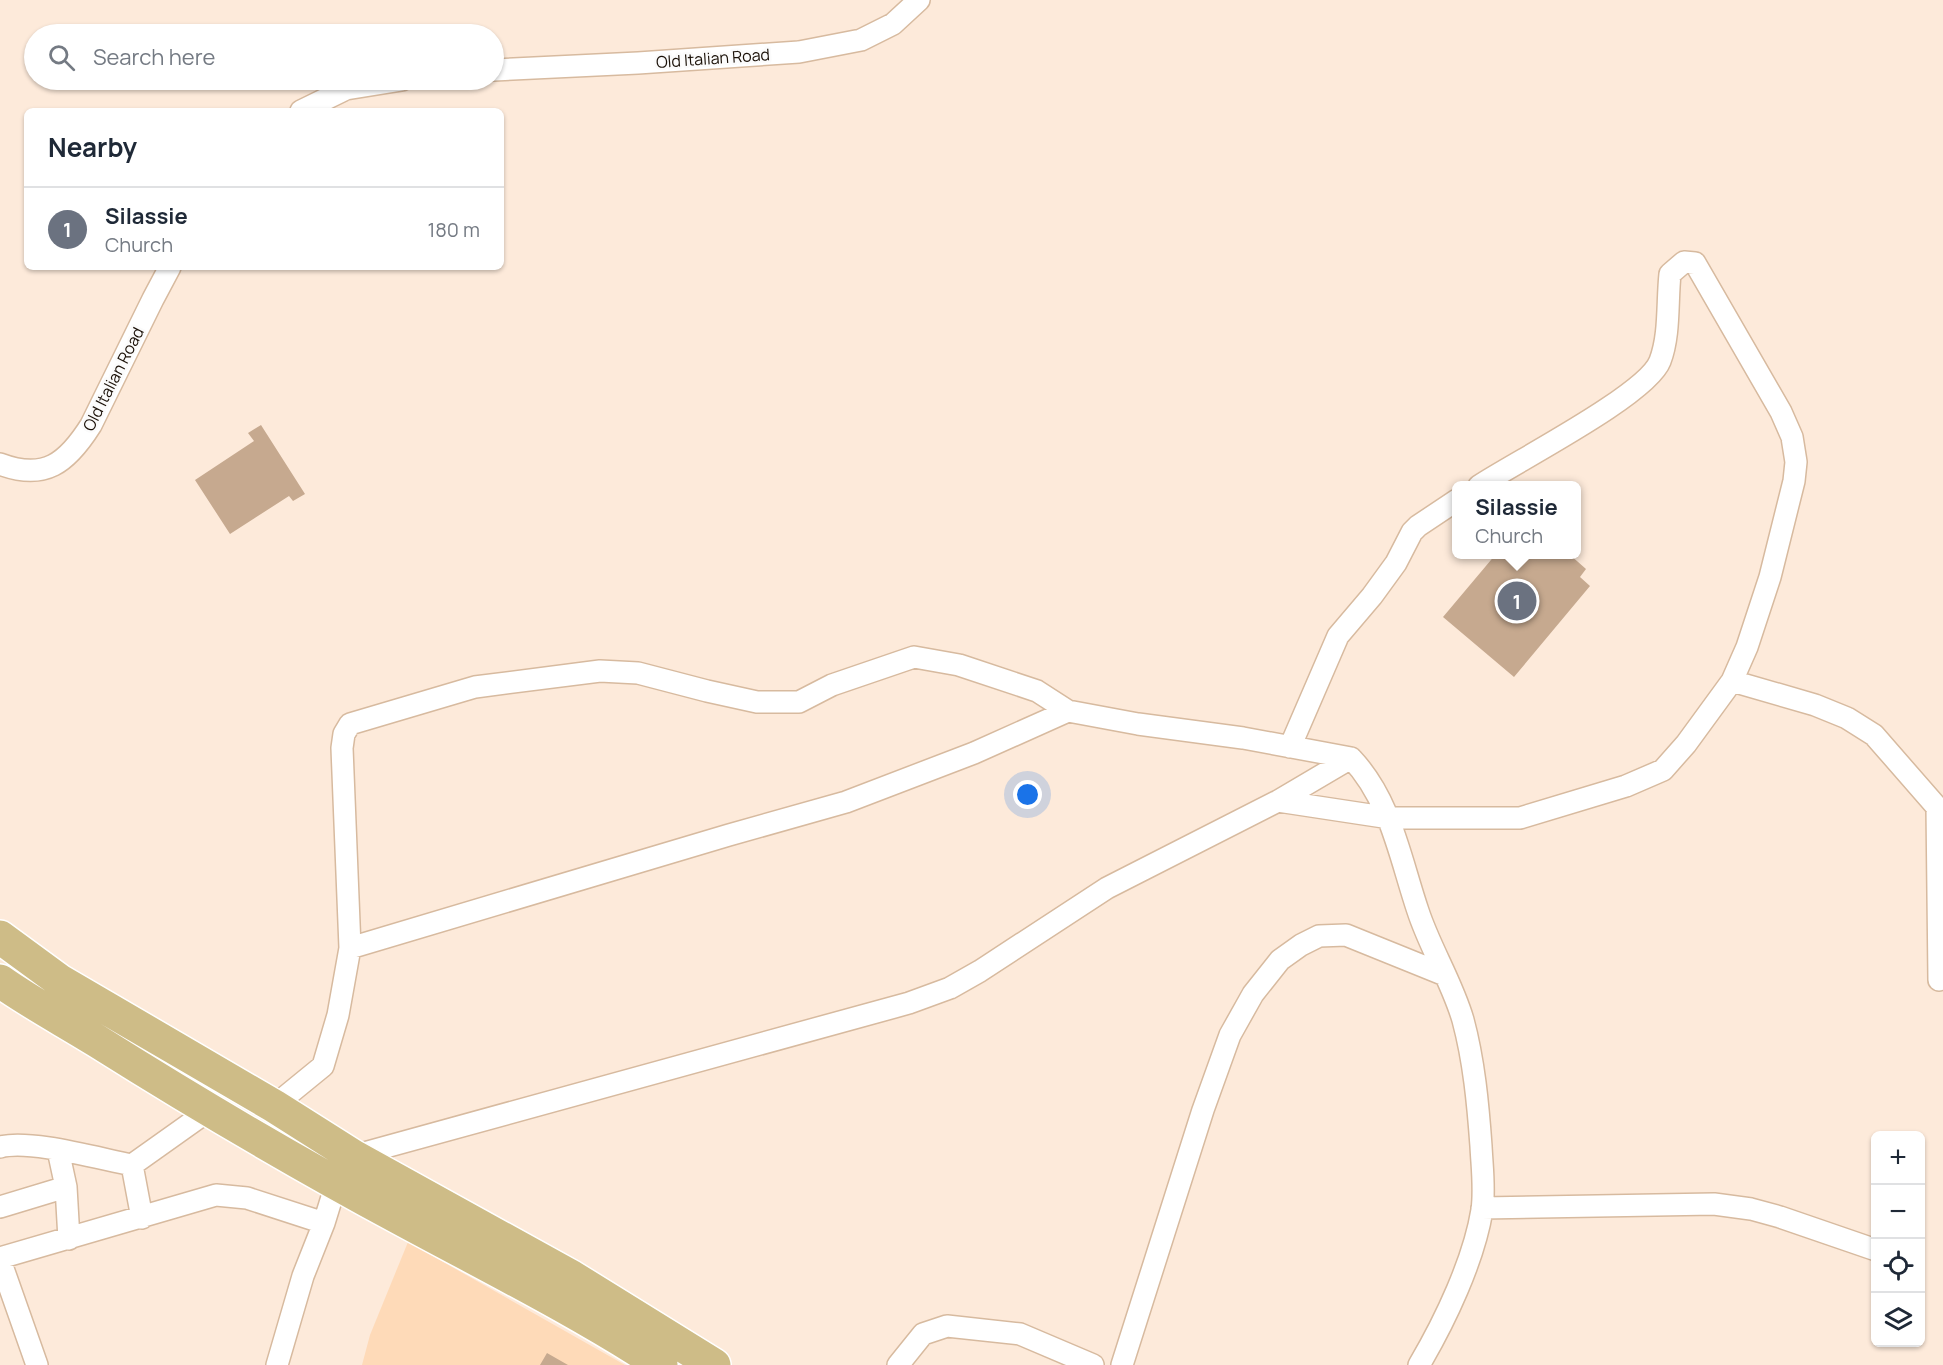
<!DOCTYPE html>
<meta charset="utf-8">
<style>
body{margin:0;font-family:Manrope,sans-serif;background:#f6f6f7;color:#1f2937}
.controls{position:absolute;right:18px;bottom:18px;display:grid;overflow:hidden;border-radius:9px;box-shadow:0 2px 4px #0004}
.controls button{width:54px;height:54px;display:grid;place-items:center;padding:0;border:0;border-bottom:2px solid #e0e1e3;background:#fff;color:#1f2937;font:30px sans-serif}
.you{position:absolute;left:1028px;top:795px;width:21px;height:21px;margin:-15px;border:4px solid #fff;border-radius:50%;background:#1a73e8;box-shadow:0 0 0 9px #1a73e833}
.badge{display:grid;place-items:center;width:39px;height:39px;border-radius:50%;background:#db2777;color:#fff;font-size:20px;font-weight:700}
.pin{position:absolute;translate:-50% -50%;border:3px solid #fff;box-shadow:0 2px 6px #0006}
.popup{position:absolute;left:1452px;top:481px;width:129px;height:78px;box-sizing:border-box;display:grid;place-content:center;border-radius:9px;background:#fff;filter:drop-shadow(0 2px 4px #0005);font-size:20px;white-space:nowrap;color:#747a83}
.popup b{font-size:22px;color:#1f2937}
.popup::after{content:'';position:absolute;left:50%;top:100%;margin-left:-12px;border:12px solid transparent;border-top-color:#fff}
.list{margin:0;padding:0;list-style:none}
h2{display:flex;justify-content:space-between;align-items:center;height:78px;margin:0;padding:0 24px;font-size:26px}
h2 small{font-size:20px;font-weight:400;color:#747a83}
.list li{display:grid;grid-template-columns:39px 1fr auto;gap:18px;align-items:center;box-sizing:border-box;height:84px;padding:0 24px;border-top:2px solid #e0e1e3}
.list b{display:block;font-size:22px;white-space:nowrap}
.list p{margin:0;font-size:20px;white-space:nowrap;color:#747a83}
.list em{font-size:20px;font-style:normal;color:#747a83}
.icon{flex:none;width:33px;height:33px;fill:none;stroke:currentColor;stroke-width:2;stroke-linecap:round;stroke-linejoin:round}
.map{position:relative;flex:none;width:1943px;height:1365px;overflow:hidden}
.search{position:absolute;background:#fff;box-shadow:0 2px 4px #0004;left:24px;top:24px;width:480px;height:66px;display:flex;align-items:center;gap:15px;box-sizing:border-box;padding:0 21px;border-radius:33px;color:#747a83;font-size:22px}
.panel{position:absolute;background:#fff;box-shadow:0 2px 4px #0004;left:24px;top:108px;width:480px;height:162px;border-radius:9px}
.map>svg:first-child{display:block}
.built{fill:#fedab8}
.building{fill:#c6a98f}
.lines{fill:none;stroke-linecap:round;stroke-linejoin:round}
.minor-casing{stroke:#d7ba9f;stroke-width:24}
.primary-casing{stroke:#fff;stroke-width:36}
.minor{stroke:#fff;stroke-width:21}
.primary{stroke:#cebc87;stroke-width:33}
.labels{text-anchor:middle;stroke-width:5;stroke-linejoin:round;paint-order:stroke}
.street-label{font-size:16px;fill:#1a1007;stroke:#fbfbfb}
</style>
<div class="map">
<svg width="1943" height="1365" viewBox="0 0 1943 1365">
<rect width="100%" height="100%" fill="#fdeada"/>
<!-- built -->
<path class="built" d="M408,1242L625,1365H362L370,1335Z"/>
<!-- building -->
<path class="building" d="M261,425L305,494L293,501L289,496L230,534L195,480L254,441L248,433Z
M1496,554H1569L1586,569L1580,577L1590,586L1514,677L1443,617Z
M547,1353L568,1365H540Z"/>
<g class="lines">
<!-- minor casing -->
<g class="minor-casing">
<path id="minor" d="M494,70L638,63L799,52L861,40L893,24L919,0
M301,111L346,89L402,80
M0,464C45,481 67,463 91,425L153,299L170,267
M1732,681L1815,705L1847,718L1874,735L1943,814
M1290,747L1338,636L1372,596L1396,563L1412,532L1418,526L1457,500
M1278,801L1390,818H1520L1626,786L1663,770L1686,744L1732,681L1747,647L1770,577L1794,481L1796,462L1792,437L1781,412L1695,263L1684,262L1670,274C1667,302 1670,335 1660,361C1647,395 1515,462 1479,486
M1937,807L1939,980
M350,948L342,748L344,734L350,724L475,687L600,671L638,673L707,691L757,702H799L832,685L914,657L959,665L1037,691L1068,711
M274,1106L323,1066L338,1015L350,948L729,835L846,802L974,753L1068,711L1138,724L1243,738L1351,758C1391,800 1400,858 1418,911C1430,948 1452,982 1463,1020C1474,1061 1478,1104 1481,1146C1482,1167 1485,1189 1482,1210C1474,1260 1445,1321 1419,1365
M0,1147C30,1139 100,1159 132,1165L208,1111
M58,1150L66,1187L69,1239
M353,1156L909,1003L950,988L980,971L1107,888L1278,801L1351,758
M132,1165L142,1218
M0,1207L66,1187
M1482,1208L1714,1204L1751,1209L1780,1217L1876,1250
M0,1258L216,1195L247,1198L324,1223
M0,1260L37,1365
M277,1365L303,1276L324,1223L336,1184
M898,1365L923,1334L947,1326L1020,1334L1093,1365
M1122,1365L1203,1110L1230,1035L1253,994L1280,960L1301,945L1319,936L1346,935L1445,975"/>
</g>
<!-- primary casing -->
<g class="primary-casing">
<path id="primary" d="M0,937L60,981L274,1106L353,1156L572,1277L714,1365
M0,981C31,1003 65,1021 97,1041C197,1104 299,1164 403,1220C490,1267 578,1311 661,1365"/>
</g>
<!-- minor -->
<use href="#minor" class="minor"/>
<!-- primary -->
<use href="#primary" class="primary"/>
</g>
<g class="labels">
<!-- street labels -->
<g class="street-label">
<text transform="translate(713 58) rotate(-4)" y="6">Old Italian Road</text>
<text transform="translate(113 379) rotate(-63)" y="6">Old Italian Road</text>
</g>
</g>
</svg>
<div class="controls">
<button>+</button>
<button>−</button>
<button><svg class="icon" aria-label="locate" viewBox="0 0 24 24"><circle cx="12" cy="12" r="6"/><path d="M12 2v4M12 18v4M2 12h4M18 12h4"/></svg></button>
<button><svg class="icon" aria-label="layers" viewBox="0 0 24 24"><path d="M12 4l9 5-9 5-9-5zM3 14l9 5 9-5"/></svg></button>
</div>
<div class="you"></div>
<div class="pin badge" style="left:1517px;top:601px;background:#6b7280">1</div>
<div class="popup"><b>Silassie</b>Church</div>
<div class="search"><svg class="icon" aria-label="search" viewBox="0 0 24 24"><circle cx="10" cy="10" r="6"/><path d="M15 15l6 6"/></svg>Search here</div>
<section class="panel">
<h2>Nearby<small></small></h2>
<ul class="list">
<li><span class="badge" style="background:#6b7280">1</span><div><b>Silassie</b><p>Church</p></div><em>180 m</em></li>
</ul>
</section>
</div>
